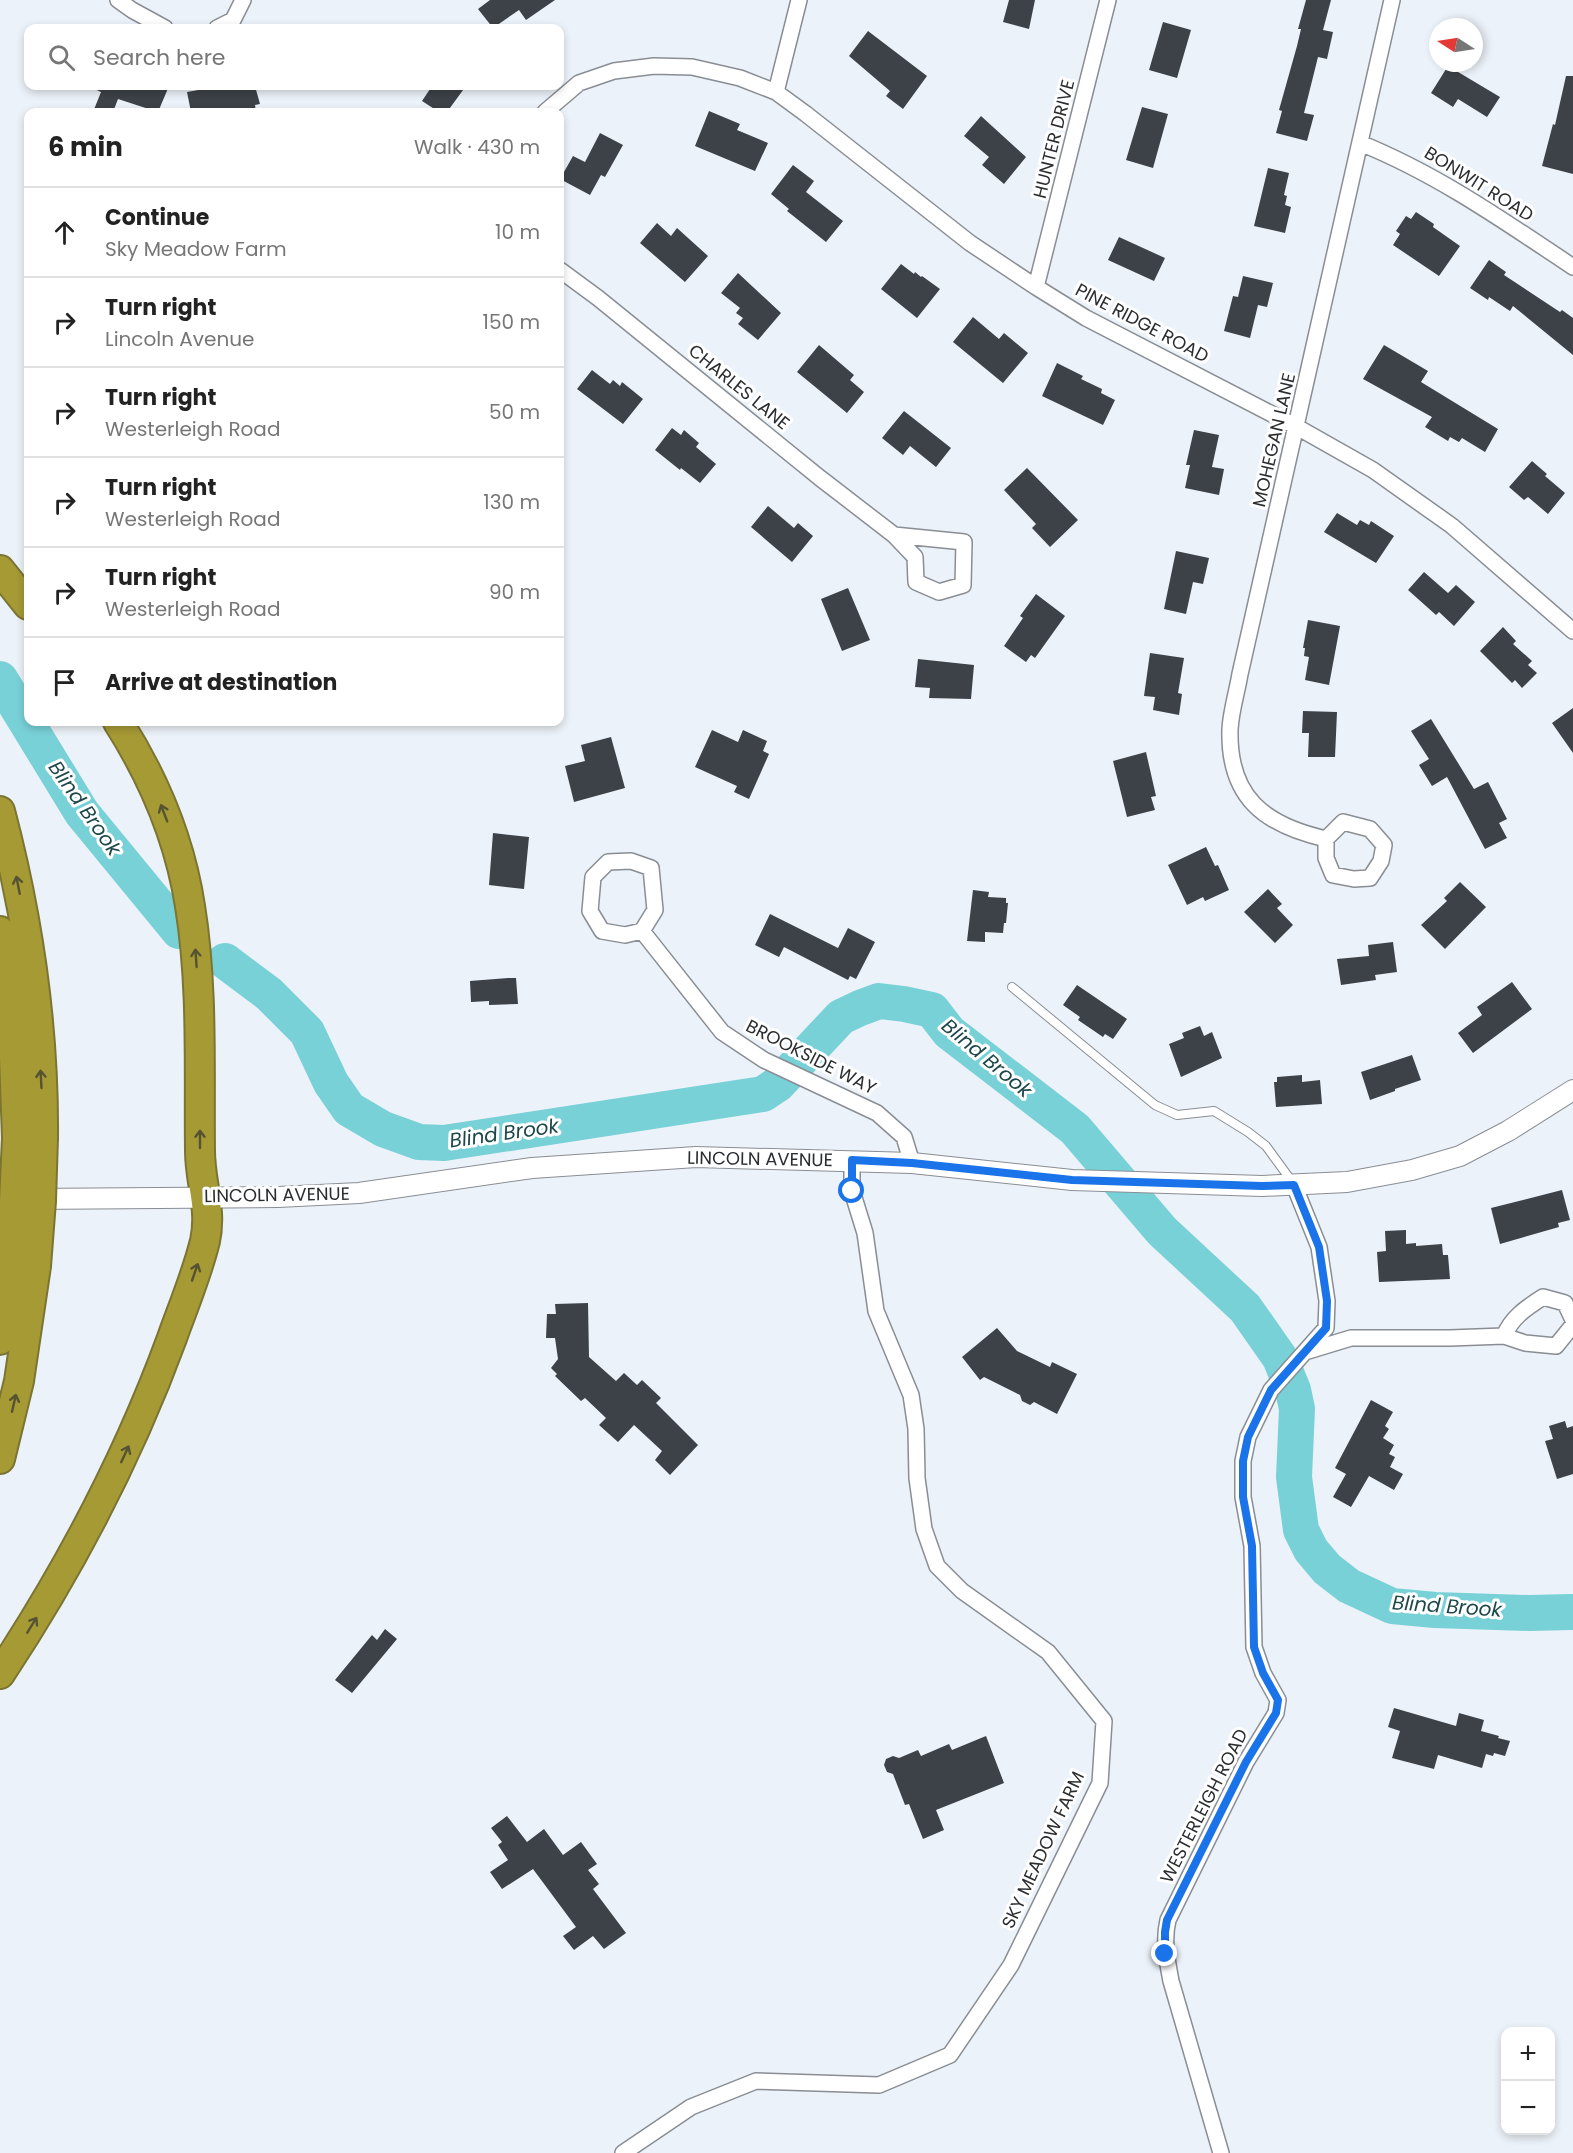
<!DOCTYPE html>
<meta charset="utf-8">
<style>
body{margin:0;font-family:Poppins,sans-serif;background:#f6f6f6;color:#222}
.controls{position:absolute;right:18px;bottom:18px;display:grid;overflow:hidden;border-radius:12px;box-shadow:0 3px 9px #0003}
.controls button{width:54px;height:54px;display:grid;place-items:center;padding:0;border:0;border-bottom:2px solid #e0e0e0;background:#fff;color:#222;font:30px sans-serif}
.compass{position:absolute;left:1429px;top:18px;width:54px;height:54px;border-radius:50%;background:#fff;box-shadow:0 3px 9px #0003;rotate:282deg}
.stop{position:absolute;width:18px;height:18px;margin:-14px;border:4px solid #1a73e8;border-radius:50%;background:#fff}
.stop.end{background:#1a73e8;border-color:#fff;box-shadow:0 2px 6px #0008}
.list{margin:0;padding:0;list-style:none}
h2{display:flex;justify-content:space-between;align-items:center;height:78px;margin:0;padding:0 24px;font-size:26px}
h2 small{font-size:20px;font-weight:400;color:#767676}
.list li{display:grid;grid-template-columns:39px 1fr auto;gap:18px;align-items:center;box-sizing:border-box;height:90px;padding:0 24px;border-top:2px solid #e0e0e0}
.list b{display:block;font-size:22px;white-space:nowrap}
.list p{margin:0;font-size:20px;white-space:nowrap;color:#767676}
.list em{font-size:20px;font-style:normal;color:#767676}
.icon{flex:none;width:33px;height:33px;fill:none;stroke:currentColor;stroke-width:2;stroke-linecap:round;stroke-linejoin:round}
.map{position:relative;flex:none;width:1573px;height:2153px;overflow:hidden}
.search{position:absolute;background:#fff;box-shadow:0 3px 9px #0003;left:24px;top:24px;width:540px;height:66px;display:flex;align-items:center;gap:15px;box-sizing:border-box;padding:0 21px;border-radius:12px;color:#767676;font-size:22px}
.panel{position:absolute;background:#fff;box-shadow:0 3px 9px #0003;left:24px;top:108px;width:540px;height:618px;border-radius:12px}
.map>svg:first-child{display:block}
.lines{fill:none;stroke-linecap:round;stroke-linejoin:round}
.river{stroke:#79d1d8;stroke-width:36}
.building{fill:#3d4248}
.service-casing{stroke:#898d94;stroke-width:10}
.minor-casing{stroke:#898d94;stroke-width:18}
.tertiary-casing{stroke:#898d94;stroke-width:22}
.motorway-casing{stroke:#7b7433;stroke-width:32}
.service{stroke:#fff;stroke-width:8}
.minor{stroke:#fff;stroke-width:15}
.tertiary{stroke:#fff;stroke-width:20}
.motorway{stroke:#a69a35;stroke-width:28}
.motorway-bridge-casing{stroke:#7b7433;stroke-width:32;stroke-linecap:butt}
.motorway-bridge{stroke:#a69a35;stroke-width:28}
.oneway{stroke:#565332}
.route{stroke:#1a73e8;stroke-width:8}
.labels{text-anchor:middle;stroke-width:6;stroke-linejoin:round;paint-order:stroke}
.street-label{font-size:18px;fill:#2b2d30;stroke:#fff}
.water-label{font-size:20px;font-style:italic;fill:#1e474a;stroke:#fff}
</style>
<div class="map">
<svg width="1573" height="2153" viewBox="0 0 1573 2153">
<rect width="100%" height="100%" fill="#ecf2f9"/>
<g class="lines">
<!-- river -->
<path class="river" d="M0,679L82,813L179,931
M225,961L269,994L307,1032L331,1083L349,1109L383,1129L419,1142L444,1143L763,1094L778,1084L841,1017L860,1008L879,1001L904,1004L932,1010L949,1032L1075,1129L1162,1231L1245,1308L1280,1358L1293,1390L1297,1409L1294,1477L1301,1530L1311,1550L1327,1569L1349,1586L1392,1606L1435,1610L1529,1613L1573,1612"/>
</g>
<!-- building -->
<path class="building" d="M490,0H555L526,20L519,10L493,28L478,9Z
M1009,0H1035L1029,29L1003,22Z
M1306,0H1331L1323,30L1333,32L1327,59L1318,57L1304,113L1314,115L1307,141L1276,133L1282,111L1279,110L1297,46L1301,29H1298Z
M1163,22L1191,30L1177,78L1149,70Z
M868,31L927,76L903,109L886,96L890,91L849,56Z
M1448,66L1500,97L1487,117L1458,99L1453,107L1431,93Z
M1566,76H1573V174L1542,166L1553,124L1555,125Z
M88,86H169L158,112L118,99L113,112H93L101,92Z
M221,86H255L260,104L255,105L256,112H191L187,92Z
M432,86H466L447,112H439L422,101Z
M1142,107L1168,114L1153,168L1126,160Z
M709,111L740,124L737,130L768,143L755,171L695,146Z
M981,116L1026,157L1004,184L982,165L989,157L964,136Z
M600,133L623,145L605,177L601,175L590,195L560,179L573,156L585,162Z
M793,165L814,181L806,192L843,221L826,242L787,211L789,209L771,194Z
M1268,168L1289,173L1284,195L1287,196L1285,205L1291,207L1285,233L1254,226Z
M1416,212L1434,224L1433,227L1460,246L1439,276L1393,245L1400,234L1396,231L1406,216L1411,219Z
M657,223L671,236L677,228L708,256L685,282L640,243Z
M1119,237L1165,258L1154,281L1108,260Z
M1489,260L1506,272L1504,275L1560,312L1562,310L1573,318V355L1513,306L1510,311L1489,297L1488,300L1470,288Z
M901,264L914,274L915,272L921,277L922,276L940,289L917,318L881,289Z
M738,273L781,313L758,340L738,324L743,318L736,313L740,308L721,293Z
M1243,276L1273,283L1267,307L1258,305L1250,338L1224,331L1233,296L1238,297Z
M973,317L999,339L1004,333L1028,353L1003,383L953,342Z
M819,345L854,375L850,380L864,392L847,413L797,372Z
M1384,345L1428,371L1421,382L1498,429L1485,452L1462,438L1459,442L1450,437L1448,441L1425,427L1432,417L1363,379Z
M1057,363L1083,376L1081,379L1102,389L1101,393L1115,400L1103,425L1042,396Z
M592,370L610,384L613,380L620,386L622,382L643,399L623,424L577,389Z
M904,411L951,448L936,467L910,446L903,455L882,438Z
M672,428L681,435L684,430L699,443L696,447L716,464L700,483L681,468L680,470L655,450Z
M1194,430L1219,435L1212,467L1224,469L1219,495L1185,488L1190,465H1186Z
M1532,461L1547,474L1545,476L1565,493L1548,514L1528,497L1524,500L1509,487Z
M1027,468L1078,520L1050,547L1032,528L1036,524L1004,490Z
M768,506L794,528L798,523L813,536L792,562L751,527Z
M1337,513L1357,525L1360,520L1369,525L1371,521L1394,536L1376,563L1324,532Z
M1176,551L1209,558L1203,584L1193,582L1186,614L1164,609Z
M1424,572L1448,593L1456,585L1475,602L1454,626L1439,612L1436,615L1408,590Z
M848,588L870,640L842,651L821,599Z
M1036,594L1065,616L1035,658L1031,655L1026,662L1004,646L1023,618L1020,616Z
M1308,620L1340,626L1329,685L1305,680L1309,657L1304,656L1305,648H1303Z
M1503,627L1516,641L1513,644L1532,661L1528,665L1537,673L1522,688L1515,680L1512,683L1480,651Z
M1150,653L1184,658L1178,693L1182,694L1179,715L1153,710L1155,697L1144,696Z
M918,659L974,665L971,699L929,698L930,688L915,687Z
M1573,708V753L1552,723Z
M1303,711L1337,712L1335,757H1308L1309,733H1302Z
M1431,719L1474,789L1488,782L1507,819L1499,823L1507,838L1485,849L1447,777L1432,786L1419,765L1429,759L1411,731Z
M712,730L738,742L743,730L767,741L763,751L769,754L749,799L734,792L737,786L695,767Z
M611,737L625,788L574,802L565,766L585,761L581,745Z
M1146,752L1156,796L1151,797L1155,810L1127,817L1113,761Z
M493,833L529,837L524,889L489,885Z
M1206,847L1215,866L1218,865L1229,890L1205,901L1203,897L1187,905L1168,865Z
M1460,882L1486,907L1445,949L1421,925L1447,901L1444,898Z
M1268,889L1282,904L1277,908L1293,925L1275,943L1244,912Z
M973,890L989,892L988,897L1006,898V903H1008L1006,923H1004L1003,933L985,932V942L967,941Z
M770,914L838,948L848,928L875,942L856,979L850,976L848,980L784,947L779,957L755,945Z
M1393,942L1397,972L1375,975L1376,980L1341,985L1337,959L1369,956L1368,945Z
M508,978H516L518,1004L489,1005V1001L471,1002L470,981Z
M1512,982L1532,1009L1473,1053L1458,1033L1482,1015L1477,1007Z
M1077,985L1127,1019L1113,1039L1105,1034L1103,1037L1078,1020L1080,1017L1063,1005Z
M1200,1026L1204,1036L1212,1032L1222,1058L1181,1077L1169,1044L1184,1038L1182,1033Z
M1412,1055L1421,1080L1395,1089V1091L1370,1100L1361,1072Z
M1302,1075V1082L1320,1080L1322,1104L1276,1107L1274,1082H1277V1077Z
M1562,1190L1570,1220L1558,1223L1559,1227L1500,1244L1491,1208Z
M1406,1230V1244L1416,1243V1246L1442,1244L1443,1255H1448L1450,1279L1379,1282L1377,1252L1386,1251L1385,1231Z
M588,1303L589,1357L616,1381L624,1373L637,1385L642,1380L661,1398L656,1403L698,1445L670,1475L655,1460L662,1451L634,1425L618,1442L599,1425L606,1418L585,1398L581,1401L555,1376L557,1374L551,1368L558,1359L555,1338H546L547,1314H556L555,1304Z
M997,1328L1017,1351L1050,1367L1052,1362L1077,1374L1057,1414L1034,1402L1030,1405L1022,1401L1020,1395L984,1377L980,1380L962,1357Z
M1371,1400L1393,1412L1385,1426L1389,1429L1383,1438L1394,1445L1389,1454L1395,1457L1390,1467L1403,1474L1394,1490L1369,1476L1351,1507L1333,1497L1346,1474L1335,1468Z
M1565,1421L1567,1428L1573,1426V1474L1557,1479L1545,1441L1553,1439L1549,1426Z
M385,1629L397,1639L352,1693L335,1680L372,1635L377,1640Z
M1394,1708L1456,1726L1459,1713L1484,1720L1481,1731L1499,1736L1498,1738L1510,1741L1505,1756L1494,1753L1493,1756L1486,1754L1482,1768L1438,1755L1434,1769L1392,1758L1400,1731L1388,1727Z
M986,1736L1004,1783L936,1810L944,1830L923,1839L909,1804L905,1805L893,1774L887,1772L884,1765L886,1759L893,1756L899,1758L918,1750L921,1756L949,1744L952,1750Z
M507,1816L527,1842L544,1829L563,1855L581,1842L597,1864L588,1870L599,1884L593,1889L626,1933L604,1949L593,1936L574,1950L563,1936L576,1927L533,1869L502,1889L490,1872L508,1860L498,1845L502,1842L491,1828Z"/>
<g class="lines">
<!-- service casing -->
<g class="service-casing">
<path id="service" d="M1012,987L1155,1105L1177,1115L1214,1111L1248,1132L1266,1146L1293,1183"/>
</g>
<!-- minor casing -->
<g class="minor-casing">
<path id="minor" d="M118,0L132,10L165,28
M217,28L233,20L243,0
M776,92L799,0
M545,112L579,83L614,71L654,66L692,67L740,78L776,92L806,114L970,243L1036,287L1086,318L1297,427L1373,470L1452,526L1573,631
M1360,143C1437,174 1504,221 1573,267
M560,270L598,298L820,478L894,535L915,557L916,582L939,592L963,585L964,542L894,535
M1036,287L1108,0
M1343,822L1370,829L1384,845L1381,861L1370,878L1354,879L1333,875L1326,858V839Z
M1326,839C1264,825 1228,797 1230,729C1231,711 1237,692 1240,674L1392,0
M642,931L655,910L651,868L631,861L608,862L593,877L590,911L602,931L625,935L642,931L722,1032L764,1060L877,1113L904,1137L912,1163
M1504,1336C1512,1317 1526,1308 1543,1297L1565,1303L1573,1320
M1305,1352L1351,1338H1450L1504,1336L1525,1343L1556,1346L1573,1325
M623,2153L691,2107L756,2081L879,2085L950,2055L1011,1965L1100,1783L1104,1721L1048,1652L962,1591L937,1566L924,1529L917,1478L916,1429L911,1395L876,1311L865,1233L852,1191V1160
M1221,2153L1171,1981C1167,1960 1163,1941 1168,1920L1246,1762L1276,1713L1278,1700L1263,1673L1254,1647L1252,1546L1243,1497V1461L1248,1437L1271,1390L1326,1328L1327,1301L1319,1247L1294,1185"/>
</g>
<!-- tertiary casing -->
<g class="tertiary-casing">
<path id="tertiary" d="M28,1199L278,1197L359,1193L532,1168L696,1157L912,1163L1072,1180L1262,1186L1347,1182L1412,1170L1460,1156L1508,1131L1573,1090"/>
</g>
<!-- motorway casing -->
<g class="motorway-casing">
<path id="motorway" d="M0,570L28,605
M0,811C28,917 44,1028 43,1137
M0,931L13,1030L17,1138
M0,1340L11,1264
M0,1459L19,1381L36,1266
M0,1674C70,1568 128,1458 172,1338C183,1307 197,1274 205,1241C212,1209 200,1183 200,1151C199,1069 203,986 190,906C180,841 153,777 118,722"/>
</g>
<!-- service -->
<use href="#service" class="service"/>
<!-- minor -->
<use href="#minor" class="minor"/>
<!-- tertiary -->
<use href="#tertiary" class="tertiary"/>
<!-- motorway -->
<use href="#motorway" class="motorway"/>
<!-- motorway-bridge casing -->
<g class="motorway-bridge-casing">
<path id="motorway-bridge" d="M11,1264L17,1138
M36,1266L41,1201L43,1137"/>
</g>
<!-- motorway-bridge -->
<use href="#motorway-bridge" class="motorway-bridge"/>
</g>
<!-- one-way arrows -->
<defs><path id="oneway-shaft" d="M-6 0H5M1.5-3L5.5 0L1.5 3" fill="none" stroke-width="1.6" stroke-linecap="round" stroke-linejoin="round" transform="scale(1.5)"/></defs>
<g class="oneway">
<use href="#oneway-shaft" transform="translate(164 813) rotate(-111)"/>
<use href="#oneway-shaft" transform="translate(18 885) rotate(-101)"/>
<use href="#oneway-shaft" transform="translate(196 958) rotate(-94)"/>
<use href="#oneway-shaft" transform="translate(41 1079) rotate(-93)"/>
<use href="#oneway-shaft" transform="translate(200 1139) rotate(-90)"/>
<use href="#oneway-shaft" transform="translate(195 1272) rotate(-71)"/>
<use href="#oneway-shaft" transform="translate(14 1403) rotate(-77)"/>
<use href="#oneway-shaft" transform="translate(125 1454) rotate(-65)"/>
<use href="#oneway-shaft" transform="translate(32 1625) rotate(-58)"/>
</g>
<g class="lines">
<!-- route -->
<path class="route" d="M852,1191V1160L912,1163L1072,1180L1262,1186L1294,1185L1319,1247L1327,1301L1326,1328L1271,1390L1248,1437L1243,1461V1497L1252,1546L1254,1647L1263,1673L1278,1700L1276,1713L1246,1762L1167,1920L1165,1932V1954"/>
</g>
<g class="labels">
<!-- street labels -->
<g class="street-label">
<text transform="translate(1054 139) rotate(-76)" y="6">HUNTER DRIVE</text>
<text transform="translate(1479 184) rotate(32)" y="6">BONWIT ROAD</text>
<text transform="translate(1142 323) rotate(28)" y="6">PINE RIDGE ROAD</text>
<text transform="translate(739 387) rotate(39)" y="6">CHARLES LANE</text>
<text transform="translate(1274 440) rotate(-77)" y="6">MOHEGAN LANE</text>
<text transform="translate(811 1057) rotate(27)" y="6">BROOKSIDE WAY</text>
<text transform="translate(760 1159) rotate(1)" y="6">LINCOLN AVENUE</text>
<text transform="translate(277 1195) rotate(-1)" y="6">LINCOLN AVENUE</text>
<text transform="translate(1204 1806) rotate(-63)" y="6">WESTERLEIGH ROAD</text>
<text transform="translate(1043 1850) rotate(-65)" y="6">SKY MEADOW FARM</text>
</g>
<!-- water labels -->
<g class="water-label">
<text transform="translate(85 808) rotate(55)" y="7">Blind Brook</text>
<text transform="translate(987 1058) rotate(40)" y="7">Blind Brook</text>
<text transform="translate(504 1133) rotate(-8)" y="7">Blind Brook</text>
<text transform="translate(1447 1606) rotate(4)" y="7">Blind Brook</text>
</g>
</g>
</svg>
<div class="controls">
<button>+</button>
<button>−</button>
</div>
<svg class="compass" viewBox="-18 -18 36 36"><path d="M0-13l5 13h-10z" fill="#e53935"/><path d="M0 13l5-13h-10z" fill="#767676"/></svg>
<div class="stop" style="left:852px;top:1191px"></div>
<div class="stop end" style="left:1165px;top:1954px"></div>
<div class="search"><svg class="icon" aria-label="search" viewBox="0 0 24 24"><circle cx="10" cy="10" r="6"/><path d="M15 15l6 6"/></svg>Search here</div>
<section class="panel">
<h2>6 min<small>Walk · 430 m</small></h2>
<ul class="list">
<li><svg class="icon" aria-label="ahead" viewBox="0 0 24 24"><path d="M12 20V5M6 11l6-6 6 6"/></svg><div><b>Continue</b><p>Sky Meadow Farm</p></div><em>10 m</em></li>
<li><svg class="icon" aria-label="right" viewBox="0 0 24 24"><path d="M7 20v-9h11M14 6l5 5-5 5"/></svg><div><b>Turn right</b><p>Lincoln Avenue</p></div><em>150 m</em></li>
<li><svg class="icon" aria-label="right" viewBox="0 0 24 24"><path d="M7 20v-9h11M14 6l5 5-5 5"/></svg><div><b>Turn right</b><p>Westerleigh Road</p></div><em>50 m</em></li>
<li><svg class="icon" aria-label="right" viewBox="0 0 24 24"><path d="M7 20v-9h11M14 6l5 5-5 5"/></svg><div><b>Turn right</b><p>Westerleigh Road</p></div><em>130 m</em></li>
<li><svg class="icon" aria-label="right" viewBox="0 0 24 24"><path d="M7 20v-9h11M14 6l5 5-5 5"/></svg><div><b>Turn right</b><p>Westerleigh Road</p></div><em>90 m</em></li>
<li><svg class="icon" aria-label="arrive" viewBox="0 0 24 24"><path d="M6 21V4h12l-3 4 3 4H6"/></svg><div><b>Arrive at destination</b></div></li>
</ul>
</section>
</div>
